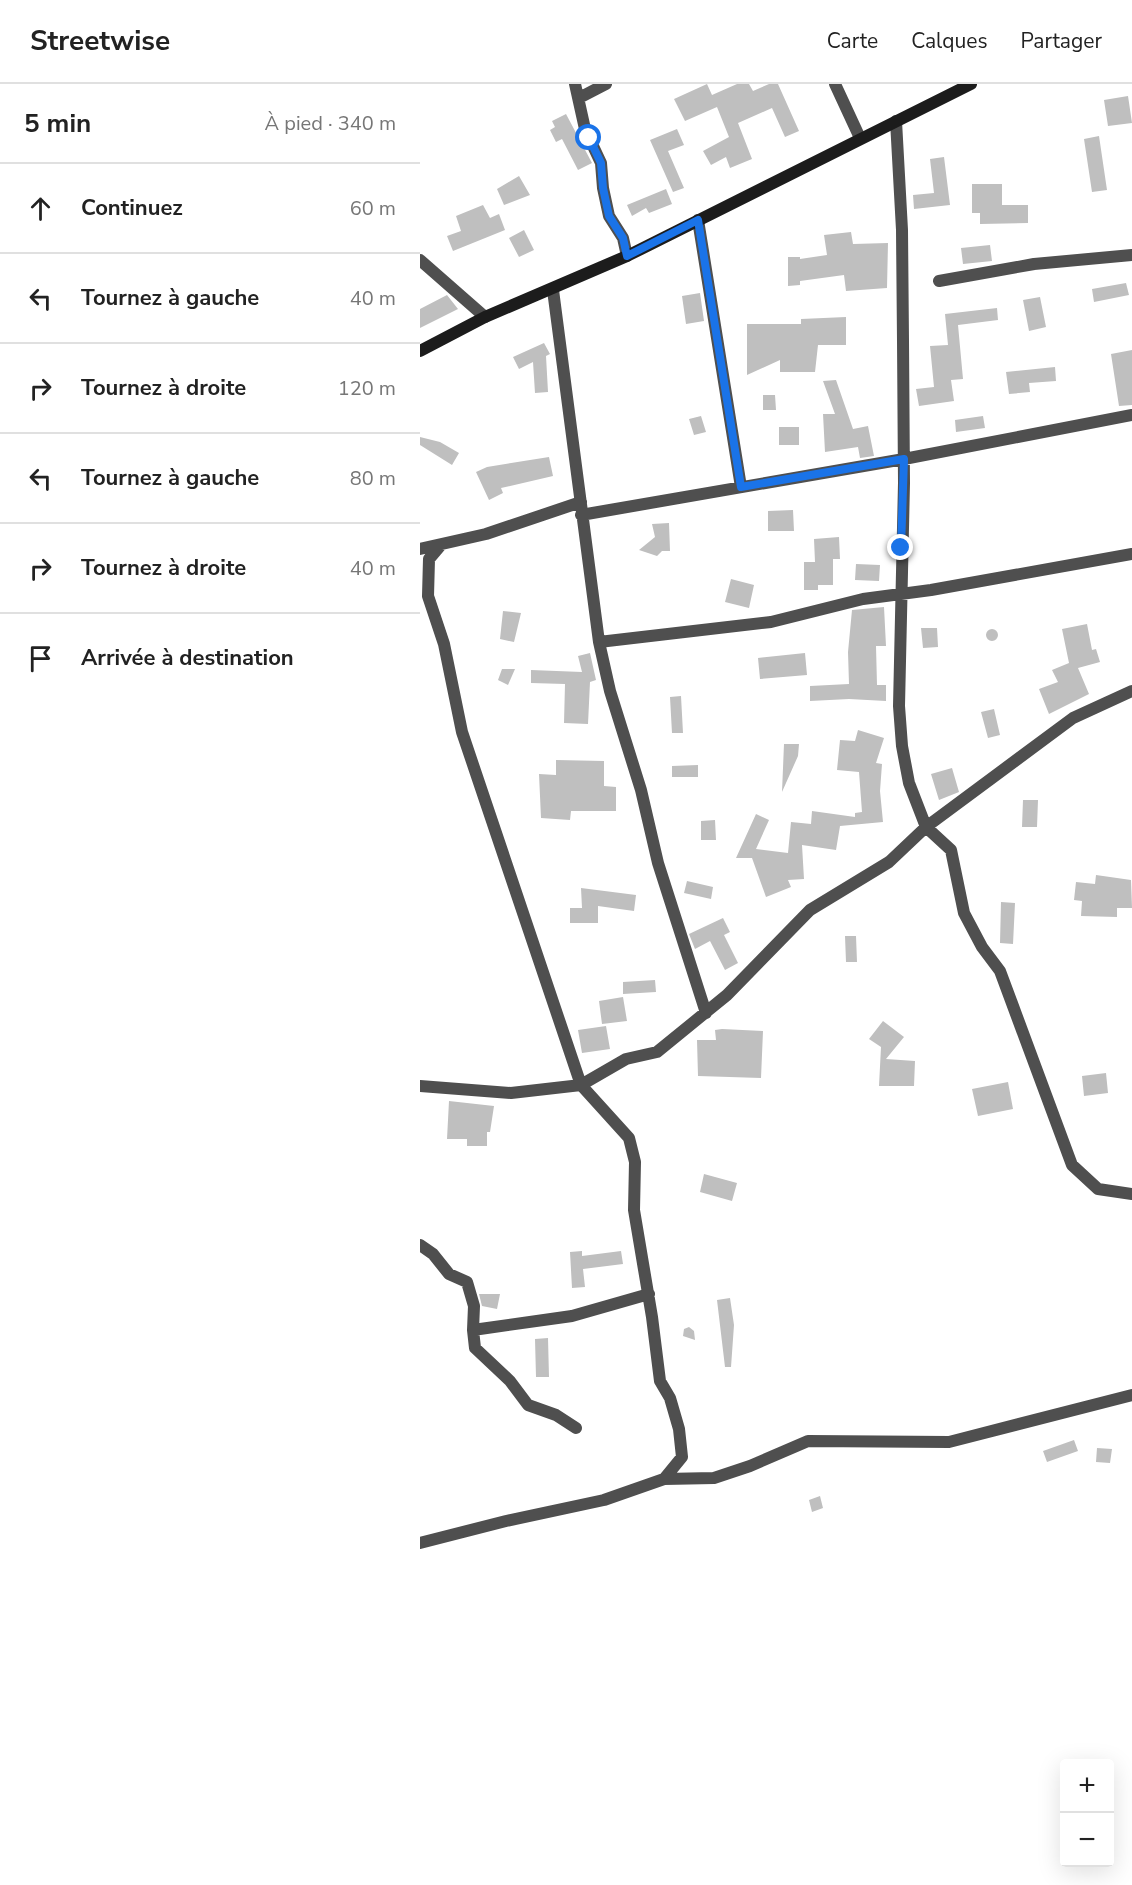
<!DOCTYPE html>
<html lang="fr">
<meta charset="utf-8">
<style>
body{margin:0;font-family:"Nunito Sans",sans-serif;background:#f2f2f2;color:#222}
.controls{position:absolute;right:18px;bottom:18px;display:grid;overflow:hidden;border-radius:6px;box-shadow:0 6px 24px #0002}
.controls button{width:54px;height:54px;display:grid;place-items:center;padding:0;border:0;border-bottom:2px solid #e0e0e0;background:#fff;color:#222;font:30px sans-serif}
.stop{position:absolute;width:18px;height:18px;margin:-14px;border:4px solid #1a73e8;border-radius:50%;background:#fff}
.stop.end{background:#1a73e8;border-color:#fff;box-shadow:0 2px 6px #0008}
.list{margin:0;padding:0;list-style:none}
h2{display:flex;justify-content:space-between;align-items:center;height:78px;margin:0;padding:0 24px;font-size:26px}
h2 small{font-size:20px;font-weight:400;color:#767676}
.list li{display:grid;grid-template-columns:39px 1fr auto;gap:18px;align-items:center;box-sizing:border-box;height:90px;padding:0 24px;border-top:2px solid #e0e0e0}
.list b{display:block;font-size:22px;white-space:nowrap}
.list em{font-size:20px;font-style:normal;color:#767676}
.icon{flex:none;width:33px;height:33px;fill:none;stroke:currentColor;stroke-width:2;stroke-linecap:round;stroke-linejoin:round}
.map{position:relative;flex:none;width:712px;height:1801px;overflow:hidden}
header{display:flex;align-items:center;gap:36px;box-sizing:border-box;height:84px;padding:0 30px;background:#fff;border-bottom:2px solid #e0e0e0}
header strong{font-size:28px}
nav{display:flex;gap:33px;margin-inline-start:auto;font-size:21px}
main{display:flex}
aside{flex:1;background:#fff}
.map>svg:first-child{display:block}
.building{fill:#bfbfbf}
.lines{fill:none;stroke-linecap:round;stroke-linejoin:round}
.street{stroke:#4f4f4f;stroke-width:12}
.secondary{stroke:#1c1c1c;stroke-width:12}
.route{stroke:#1a73e8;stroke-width:8}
</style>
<header>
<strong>Streetwise</strong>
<nav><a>Carte</a><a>Calques</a><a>Partager</a></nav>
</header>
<main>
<aside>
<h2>5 min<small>À pied · 340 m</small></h2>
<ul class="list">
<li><svg class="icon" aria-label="ahead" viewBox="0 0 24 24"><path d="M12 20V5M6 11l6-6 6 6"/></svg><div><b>Continuez</b></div><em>60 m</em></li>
<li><svg class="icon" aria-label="left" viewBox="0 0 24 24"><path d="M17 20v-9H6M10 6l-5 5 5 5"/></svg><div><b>Tournez à gauche</b></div><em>40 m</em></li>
<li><svg class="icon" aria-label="right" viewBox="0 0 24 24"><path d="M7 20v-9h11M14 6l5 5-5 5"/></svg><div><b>Tournez à droite</b></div><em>120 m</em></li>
<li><svg class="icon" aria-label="left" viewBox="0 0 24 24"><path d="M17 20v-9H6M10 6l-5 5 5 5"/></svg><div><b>Tournez à gauche</b></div><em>80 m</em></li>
<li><svg class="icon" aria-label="right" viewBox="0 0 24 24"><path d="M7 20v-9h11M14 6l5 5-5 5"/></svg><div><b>Tournez à droite</b></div><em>40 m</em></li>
<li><svg class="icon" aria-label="arrive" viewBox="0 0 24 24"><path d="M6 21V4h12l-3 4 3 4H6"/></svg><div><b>Arrivée à destination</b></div></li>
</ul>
</aside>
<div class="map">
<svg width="712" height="1801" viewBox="0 0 712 1801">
<rect width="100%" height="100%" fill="#fff"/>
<!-- building -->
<path class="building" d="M287,0L292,11L317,0H329L333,7L349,0H358L379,47L365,53L352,24L318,39L332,75L310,84L306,73L291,81L283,67L309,53L297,23L265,37L254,15Z
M708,12L712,39L688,42L684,16Z
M146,30L172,79L158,86L142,55L136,58L130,46L135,43L132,37Z
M257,45L264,61L248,67L264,104L253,108L230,56Z
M679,52L687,106L672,108L664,55Z
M524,73L530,121L494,125L493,111L514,109L510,75Z
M99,92L110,111L84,121L77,105Z
M552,100H582V121H608V139L560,140V129H552Z
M246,105L252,120L229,129L226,124L212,132L207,121Z
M63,121L70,134L79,130L85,146L33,167L27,152L41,147L36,132Z
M104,146L114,166L99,173L89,154Z
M431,148L433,160L468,159L467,204L426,207L424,191L380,197V201L368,202V173H380V175L407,171L404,151Z
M570,161L572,177L543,180L541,164Z
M706,199L709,211L674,218L672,205Z
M280,209L284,237L266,240L262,212Z
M27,211L38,225L0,244V225Z
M620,213L626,243L609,247L603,216Z
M577,224L578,236L538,241L543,295L531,296L534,317L499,322L496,305L514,303L510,262L528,261L525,230Z
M426,233V261H398L395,288H360V276L327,291V240H381V235Z
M124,259L130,270L126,272L128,308L115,309L113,278L99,285L93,273Z
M712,266V321L699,322L691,270Z
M635,283L636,297L609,299L610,308L589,310L586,288Z
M416,296L433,345L448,342L454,372L440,374L438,363L405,368L403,330H415L403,297Z
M343,311H355L356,326H343Z
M281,332L286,348L274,351L269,335Z
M563,332L565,344L536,348L535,336Z
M359,343H379V361H359Z
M0,353L20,358L39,369L32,381L0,361Z
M129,373L133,392L81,404L83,409L69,416L56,388L67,383Z
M373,426L374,447H348V427Z
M249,439L250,467H242L237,472L219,466L235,453L232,440Z
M419,453L420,475H413V501H398V506H384V478H395L394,455Z
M436,480L460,481L459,497L435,496Z
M311,495L334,501L329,524L305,518Z
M464,523L466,562H456L457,601H466V617L429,615L390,617V602L429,600L428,568L432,526Z
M83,527L101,529L94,558L80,555Z
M667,540L672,566L676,565L680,578L658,584L669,610L629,630L619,605L638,598L632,586L649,579L642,545Z
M501,544H517L518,563L503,564Z
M566 551a6 6 0 1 1 12 0a6 6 0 1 1-12 0Z
M170,569L176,596L170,598L168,640L144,639L145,600L111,599V586L162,588L158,572Z
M385,569L387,591L340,595L338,574Z
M82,585H95L88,601L78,596Z
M261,612L263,649H252L250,613Z
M574,625L580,651L568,654L561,628Z
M438,646L464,654L456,679L462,680L460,707L463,738L420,742L416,766L382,761L384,795L368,796L371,803L346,813L332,774H316L336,730L349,736L336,765L368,769L371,738L391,740L392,727L435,733V729L442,728L439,688L417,686L420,656L435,657Z
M364,660H379L378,672L362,708Z
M136,676L184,677V702L196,703V727H151L150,736L121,734L119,690L136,691Z
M278,681V693H252V682Z
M532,684L539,708L519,716L511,690Z
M603,716H618L617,743H602Z
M295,736L296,756H281V737Z
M676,791L711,796L712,824H697V833L661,832L662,817L654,816L656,798L675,800Z
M267,797L293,803L291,815L264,809Z
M161,804L216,811L214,827L178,822V839H150V824H162Z
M581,818L595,819L593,860L580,859Z
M303,834L310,848L304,851L318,879L305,886L290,857L275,865L269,850Z
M425,852H436L437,878H426Z
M235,896L236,908L203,910V898Z
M203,913L207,937L182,940L179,917Z
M463,937L484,953L466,975L495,977L494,1002H459L461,963L449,955Z
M186,942L190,965L162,969L158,946Z
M302,945L343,947L341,994L278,992L277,956H296L295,946Z
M686,989L688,1009L664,1012L662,992Z
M588,998L593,1025L558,1032L552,1005Z
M29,1017L74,1022L70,1048H67V1062H47V1055H27Z
M284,1090L317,1099L312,1117L280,1108Z
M162,1167V1172L201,1167L203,1180L163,1185L165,1203L152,1204L150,1168Z
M59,1210H80L77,1225L62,1222Z
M310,1214L314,1241L311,1283H305L297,1216Z
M269,1243L274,1247L275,1256L263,1252L264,1245Z
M128,1254L129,1293H116L115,1255Z
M654,1356L658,1367L627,1378L623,1367Z
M677,1364L692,1365L690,1379L676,1378Z
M400,1412L403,1424L392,1428L389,1416Z"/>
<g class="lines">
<!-- street -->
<path class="street" d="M155,0L165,45L181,79L183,104L189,132L203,154L207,172
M415,0L440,54
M159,14L186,0
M476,37L482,146L483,257L484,399L479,622L482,662L489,699L506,743L531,766L544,829L562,863L580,887L652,1081L678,1105L712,1110
M278,136L321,403
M0,176L65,233
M519,197L614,180L712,171
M133,206L179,558L190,607L221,706L238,779L286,929
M161,431L484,375L712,331
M20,462L9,475L8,512L24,560L42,648L161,1001L209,1054L215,1078L214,1126L232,1233L240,1297L250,1314L259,1345L262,1373L244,1395
M0,465L66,450L161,418
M179,558L351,538L443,515L511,506L712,470
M0,1002L91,1009L161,1001L206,975L237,968L307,911L390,826L469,778L506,743L653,634L712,607
M0,1161L13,1170L29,1190L47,1198L54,1222L53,1246L152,1232L229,1210
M53,1246L55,1264L90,1297L108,1321L136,1331L156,1344
M0,1459L86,1437L184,1416L244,1395L294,1394L330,1382L388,1357L529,1358L712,1311"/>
<!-- secondary -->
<path class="secondary" d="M0,267L65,233L207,172L551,0"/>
</g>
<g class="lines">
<!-- route -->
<path class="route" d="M169,54L181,79L183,104L189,132L203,154L207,172L278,136L321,403L484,375L481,464"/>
</g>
</svg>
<div class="controls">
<button>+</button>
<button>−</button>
</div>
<div class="stop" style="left:169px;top:54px"></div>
<div class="stop end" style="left:481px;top:464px"></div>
</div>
</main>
